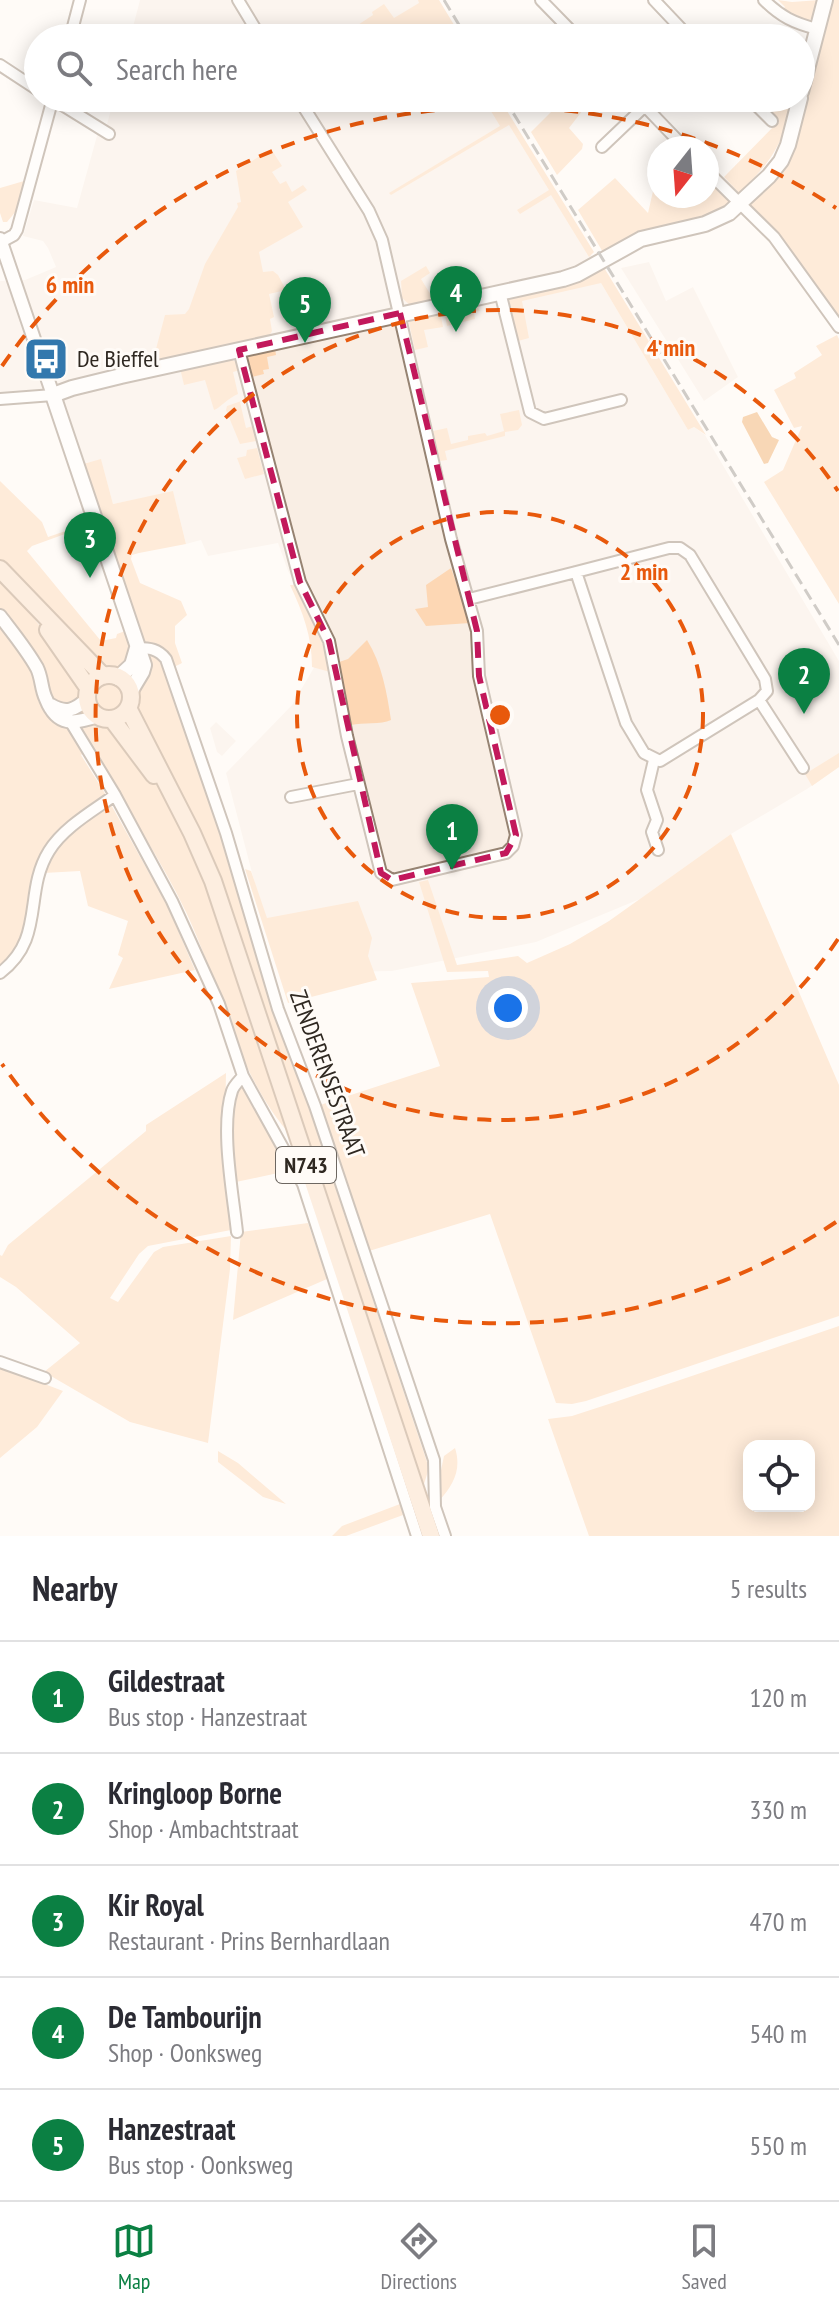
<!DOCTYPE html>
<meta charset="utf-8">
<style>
body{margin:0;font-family:"PT Sans Narrow",sans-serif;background:#f2f2f3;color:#2b2b33}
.controls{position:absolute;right:24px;bottom:24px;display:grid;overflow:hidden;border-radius:16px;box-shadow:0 4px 20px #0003}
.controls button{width:72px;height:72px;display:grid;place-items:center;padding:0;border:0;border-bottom:2px solid #e1e1e2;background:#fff;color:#2b2b33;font:40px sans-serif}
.compass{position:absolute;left:647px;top:136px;width:72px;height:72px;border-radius:50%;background:#fff;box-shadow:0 4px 20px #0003;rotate:197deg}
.you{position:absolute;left:508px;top:1008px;width:28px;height:28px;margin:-20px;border:6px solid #fff;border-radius:50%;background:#1a73e8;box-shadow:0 0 0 12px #1a73e833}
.badge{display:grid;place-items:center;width:52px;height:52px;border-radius:50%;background:#0b8043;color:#fff;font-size:26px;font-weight:700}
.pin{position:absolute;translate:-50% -66px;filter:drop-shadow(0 2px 4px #0008)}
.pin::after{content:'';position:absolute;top:42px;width:28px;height:24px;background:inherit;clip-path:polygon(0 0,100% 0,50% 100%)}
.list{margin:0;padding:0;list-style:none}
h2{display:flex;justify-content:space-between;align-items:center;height:104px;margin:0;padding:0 32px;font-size:34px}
h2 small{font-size:26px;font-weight:400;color:#7c7c81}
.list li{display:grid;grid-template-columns:52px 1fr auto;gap:24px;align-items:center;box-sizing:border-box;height:112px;padding:0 32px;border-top:2px solid #e1e1e2}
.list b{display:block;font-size:30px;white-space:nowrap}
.list p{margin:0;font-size:26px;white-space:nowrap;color:#7c7c81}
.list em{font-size:26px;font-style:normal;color:#7c7c81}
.icon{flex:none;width:44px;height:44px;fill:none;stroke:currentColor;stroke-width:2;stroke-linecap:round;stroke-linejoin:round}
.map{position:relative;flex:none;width:839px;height:1536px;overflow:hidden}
.search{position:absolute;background:#fff;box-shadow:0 4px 20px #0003;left:24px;right:24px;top:24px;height:88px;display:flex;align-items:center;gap:20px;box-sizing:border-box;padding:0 28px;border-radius:44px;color:#7c7c81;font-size:30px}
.sheet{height:664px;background:#fff}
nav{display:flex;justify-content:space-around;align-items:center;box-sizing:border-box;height:112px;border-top:2px solid #e1e1e2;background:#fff;font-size:22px;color:#7c7c81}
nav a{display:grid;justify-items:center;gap:4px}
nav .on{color:#0b8043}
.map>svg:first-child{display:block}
.built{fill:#f9eee4}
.green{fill:#fdd7b4;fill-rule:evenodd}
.water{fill:#f0ac67}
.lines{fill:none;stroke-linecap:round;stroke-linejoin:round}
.minor-casing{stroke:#968372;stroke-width:14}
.tertiary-casing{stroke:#968372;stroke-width:16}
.secondary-casing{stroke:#968372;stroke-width:18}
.primary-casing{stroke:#b08f70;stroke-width:20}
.minor{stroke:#fff;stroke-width:10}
.tertiary{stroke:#fff;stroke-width:12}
.secondary{stroke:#fff;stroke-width:14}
.primary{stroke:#faddc3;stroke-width:16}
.rail{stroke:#97928c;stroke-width:3;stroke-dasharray:12 6;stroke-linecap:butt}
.marked{fill:none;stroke:#c2185b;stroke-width:6;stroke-dasharray:16 10;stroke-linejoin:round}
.ring{fill:none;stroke:#e8590c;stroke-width:4;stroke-dasharray:14 10}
.labels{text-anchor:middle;stroke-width:6;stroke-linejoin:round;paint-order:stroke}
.shield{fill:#fffbf7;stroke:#6d6761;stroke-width:2}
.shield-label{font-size:22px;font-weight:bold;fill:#2f2821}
.poi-label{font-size:24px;fill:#2f2821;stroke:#fffbf7;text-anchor:start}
.street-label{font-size:24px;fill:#2f2821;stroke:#fffbf7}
.centre{fill:#e8590c;stroke:#fffbf7;stroke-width:4}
.ring-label{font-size:24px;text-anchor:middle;font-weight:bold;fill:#e8590c;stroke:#fffbf7;stroke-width:6;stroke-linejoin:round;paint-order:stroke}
</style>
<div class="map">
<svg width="839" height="1536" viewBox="0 0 839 1536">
<rect width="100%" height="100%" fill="#fffbf7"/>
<!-- built -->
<path class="built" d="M140,0H437L460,38H130Z
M114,98H496L591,254L601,283L688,430L694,427L705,435L839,661V767L807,789L731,834L640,899L536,942L392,971L301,973L276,965L226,773L292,705L329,642L288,571L278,543L208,556L201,540L186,544L173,492L113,504L101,460L85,463L63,398L0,404V281L25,280L56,267L48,248L43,241L23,236L34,200L77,208L98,132L106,128Z
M649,262L666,301L693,287L738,377L704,401L621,268Z
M216,722L236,741L222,756L217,752L210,728Z"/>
<!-- green -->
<path class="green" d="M418,0H439L462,38H450L444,28L427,38H338L373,15L372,12L384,4L394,18L419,3Z
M778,0L792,2L820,0L815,17L805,22L780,12L785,7Z
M832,0H839V319L751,208L750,200L779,174L794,151Z
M483,98H499L594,252L589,257L551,195L520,214L517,210L549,190L509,125L391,195L389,193L500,126Z
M565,98H571L583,110L569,128L583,144L582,149L557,175L531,132Z
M756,98H794C782,145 774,159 739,193L724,177L778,122Z
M271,149L282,166L272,172L280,184L286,181L292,192L303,185L307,190L288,202L303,227L259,252L263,272L273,271L278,275L286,290L269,294L274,317L270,319L272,331L268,338L216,348L214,352L180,360L177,356L159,361L156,349L165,315L185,314L189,309L205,264L238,207L237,203L241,202L236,171Z
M659,165V196H707V178L731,201L712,217L604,254L578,210L615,178L648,213Z
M24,181L17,210L7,222H3L0,213V188Z
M426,266L430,273L421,279L434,300L411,306L402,298L401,281Z
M603,266L706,435L694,427L688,430L601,283L522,301L529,338L518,341L509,300L513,296Z
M475,303L480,311L474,312L475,319L447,326L444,310L473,306Z
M440,311L443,327L424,330L428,347L415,350L409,323L411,320Z
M837,335L839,339V604L764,482L783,470L802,426L794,428L774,390L796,378L794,373L822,355L816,346Z
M275,348L276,355L267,357L269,369L263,370L264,374L252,377L247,361L249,356Z
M230,359L236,362L240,370L233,372L238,394C228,398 220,408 214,410L205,380L184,385L180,368Z
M247,399L240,402L246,428L253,426L256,441L240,444L226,410L227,406Z
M519,410L522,425L518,430L505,432V436L445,451L447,460L440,461L433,431L447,428L451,444L468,440V436L485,433L487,436L504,431L500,414Z
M257,448L264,474L245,479L237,458L246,456L247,450Z
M101,459L113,504L173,491L186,544L139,553L132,555L131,559L140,583L181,601L187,615L175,626V643L182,663L172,668C165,646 167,647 146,643L142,639L83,464Z
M0,481L42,522L48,537L86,524L87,526L32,546L27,551L101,641L116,638L117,634L125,631L132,654L115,673L104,671L49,616L0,561Z
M451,568L470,623L426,626L415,609L428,607L426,585Z
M0,576L48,636L84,695L76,706L53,703L26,643L0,608Z
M290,585H297L319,625L330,672L312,667C312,636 303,613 290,585Z
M0,621L85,752L81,755L106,795L57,833L43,850L36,865L21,945L0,969Z
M367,640C382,664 387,693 391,720C381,725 363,722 351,725L339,662L348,659Z
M149,653L158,656L206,789L276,1019L307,1102L429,1468L424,1484L422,1485L234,926L133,709L146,655Z
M92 698a17 17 0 1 1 34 0a17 17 0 1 1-34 0Z
M91,721L106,723L163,793L194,847L293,1138C235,1074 222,988 186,912C156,849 115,793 81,732L82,726Z
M839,753V767L812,786L805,774Z
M109,801L167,905L195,970L109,989L123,958L118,955L128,921L88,906L80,871L44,873L55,844Z
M731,834L839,1085V1316L586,1401L572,1404L556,1403L490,1214L369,1251L320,1105L440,1066L411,983L489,977L488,971L447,972L419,882L428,880L457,965L518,956L527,963L570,944L609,921Z
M245,869L251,871L267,918L358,901L372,938L368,956L377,980L288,1003Z
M226,1073L225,1127L231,1230L148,1246L139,1254L110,1298L118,1302L154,1252L163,1247L231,1236L230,1269L208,1443L130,1422L44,1372L80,1343L16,1287L0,1277V1255L2,1256L8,1245L146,1131V1125Z
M243,1084L292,1170L236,1182C233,1152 228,1114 240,1085Z
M308,1223L327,1279L233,1320L241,1232Z
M839,1326V1536H589L548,1419L572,1416L615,1402ZM749,1446H809V1506H749Z
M0,1367L63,1391L37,1427L0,1458Z
M455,1448C462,1470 453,1485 439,1501L437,1489L444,1456Z
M218,1451L238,1463L286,1504L263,1497L218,1462Z
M400,1504L403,1515L346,1536H332L342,1526Z"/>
<!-- water -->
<path class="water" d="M757,412L772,437L779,440L768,463L764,464L742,422L743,417Z"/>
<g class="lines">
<!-- minor casing -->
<g class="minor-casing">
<path id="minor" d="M238,0L261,38
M541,0L578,38
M654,0L690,38
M764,0C781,17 794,23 817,29
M70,38L80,0
M0,65L38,90
M51,98L109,134
M637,98L685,148
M749,98L772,121
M602,147L645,106
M707,171L774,237L839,327
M1,242L14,235L17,230L53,98
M500,292L530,412L544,419L621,400
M239,350L300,582L329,641L347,736L381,873L392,880L506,853L513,846L516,835L479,676L477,631L451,539L382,240L369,211L298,98
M0,399L53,395
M669,548H680L690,555L765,679L767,691L759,700L660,761L644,753L626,723L576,572Z
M469,599L576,572
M137,648C150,648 158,649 166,659L226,833L278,1009L315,1106L434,1460L435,1507L445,1536
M759,700L803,768
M67,716L115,795L172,901L219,1004L243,1076L303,1184L417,1536
M654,760L647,790L657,820L652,832L658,850
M291,797L358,784
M0,973C46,938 23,893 49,851C64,827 93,811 115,795
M237,1232C233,1194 220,1127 232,1091C234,1085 239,1081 243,1076
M0,1362L45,1378"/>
</g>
<!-- tertiary casing -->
<g class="tertiary-casing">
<path id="tertiary" d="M0,239L53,395
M0,616C13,633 27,650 37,668C42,678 41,689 46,699C57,727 74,724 98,716
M51,705C66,714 75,710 87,699"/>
</g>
<!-- secondary casing -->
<g class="secondary-casing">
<path id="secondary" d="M801,92L825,0
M118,678L132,665L137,648
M130,692L142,672L144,665L53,395L72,388L121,376L563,279L578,274L641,239L705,224L729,213L769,176L781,161L788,145L800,98"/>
</g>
<!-- primary casing -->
<g class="primary-casing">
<path id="primary" d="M0,569L103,676
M48,630L89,689
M87 697a22 22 0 1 1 44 0a22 22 0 1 1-44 0Z
M128,708L192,833L213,881L431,1536
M112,719L154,775"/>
</g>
<!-- minor -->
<use href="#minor" class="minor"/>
<!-- tertiary -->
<use href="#tertiary" class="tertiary"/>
<!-- secondary -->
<use href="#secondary" class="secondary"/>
<!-- primary -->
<use href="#primary" class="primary"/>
<!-- rail -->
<path class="rail" d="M444,0L467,38
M504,98L839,645"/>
</g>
<!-- marked area -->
<path d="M0 0H839V1536H0ZM400,313L477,631L479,676L516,835L506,853L392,880L381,873L329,641L300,582L239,350Z" fill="#fffbf7" fill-opacity=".55" fill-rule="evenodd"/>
<path class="marked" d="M400,313L477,631L479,676L516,835L506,853L392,880L381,873L329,641L300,582L239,350Z"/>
<!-- distance rings -->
<g class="ring">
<circle cx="500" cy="715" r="203"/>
<path d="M838 939A405 405 0 1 1 838 491"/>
<path d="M836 1222A608 608 0 0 1 2 1064M2 366A608 608 0 0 1 836 208"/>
</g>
<!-- icons -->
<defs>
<g id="bus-square" transform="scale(2.3)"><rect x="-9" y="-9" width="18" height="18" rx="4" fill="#3378ad" stroke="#fffbf7"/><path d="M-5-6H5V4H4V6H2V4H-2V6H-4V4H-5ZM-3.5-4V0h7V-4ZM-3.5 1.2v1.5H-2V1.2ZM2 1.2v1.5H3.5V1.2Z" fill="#fff"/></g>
</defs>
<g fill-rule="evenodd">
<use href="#bus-square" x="46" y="359"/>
</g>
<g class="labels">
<!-- shield labels -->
<rect class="shield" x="276" y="1147" width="60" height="36" rx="6"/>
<g class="shield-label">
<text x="306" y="1173">N743</text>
</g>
<!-- poi labels -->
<g class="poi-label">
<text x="77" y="367">De Bieffel</text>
</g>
<!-- street labels -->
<g class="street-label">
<text transform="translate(327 1074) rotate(70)" y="8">ZENDERENSESTRAAT</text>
</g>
</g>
<circle cx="500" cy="715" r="12" class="centre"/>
<g class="ring-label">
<text x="70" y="293">6 min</text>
<text x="671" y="356">4 min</text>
<text x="644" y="580">2 min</text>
</g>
</svg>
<div class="controls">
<button><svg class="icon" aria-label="locate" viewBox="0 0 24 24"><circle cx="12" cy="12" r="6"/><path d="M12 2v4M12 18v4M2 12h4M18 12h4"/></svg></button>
</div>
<svg class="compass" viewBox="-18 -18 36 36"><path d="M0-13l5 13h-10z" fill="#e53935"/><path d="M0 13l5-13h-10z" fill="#7c7c81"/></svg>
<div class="you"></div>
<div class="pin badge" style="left:452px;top:870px">1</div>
<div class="pin badge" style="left:804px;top:714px">2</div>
<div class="pin badge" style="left:90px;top:578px">3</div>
<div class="pin badge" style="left:456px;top:332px">4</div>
<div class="pin badge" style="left:305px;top:343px">5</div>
<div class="search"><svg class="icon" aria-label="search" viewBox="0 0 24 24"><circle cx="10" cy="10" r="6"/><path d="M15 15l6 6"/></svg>Search here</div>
</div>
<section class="sheet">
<h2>Nearby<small>5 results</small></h2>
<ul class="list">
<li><span class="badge">1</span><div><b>Gildestraat</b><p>Bus stop · Hanzestraat</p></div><em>120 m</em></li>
<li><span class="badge">2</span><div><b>Kringloop Borne</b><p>Shop · Ambachtstraat</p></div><em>330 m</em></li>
<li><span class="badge">3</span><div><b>Kir Royal</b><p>Restaurant · Prins Bernhardlaan</p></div><em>470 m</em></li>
<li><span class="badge">4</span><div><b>De Tambourijn</b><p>Shop · Oonksweg</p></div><em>540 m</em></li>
<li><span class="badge">5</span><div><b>Hanzestraat</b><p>Bus stop · Oonksweg</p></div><em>550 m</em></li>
</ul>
</section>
<nav>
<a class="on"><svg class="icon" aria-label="map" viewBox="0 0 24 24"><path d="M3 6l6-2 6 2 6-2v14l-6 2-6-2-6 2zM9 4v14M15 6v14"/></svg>Map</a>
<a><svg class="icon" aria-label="directions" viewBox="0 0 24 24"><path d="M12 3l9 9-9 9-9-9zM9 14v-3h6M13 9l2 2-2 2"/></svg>Directions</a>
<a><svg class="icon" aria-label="saved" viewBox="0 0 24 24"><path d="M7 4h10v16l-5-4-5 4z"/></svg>Saved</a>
</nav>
